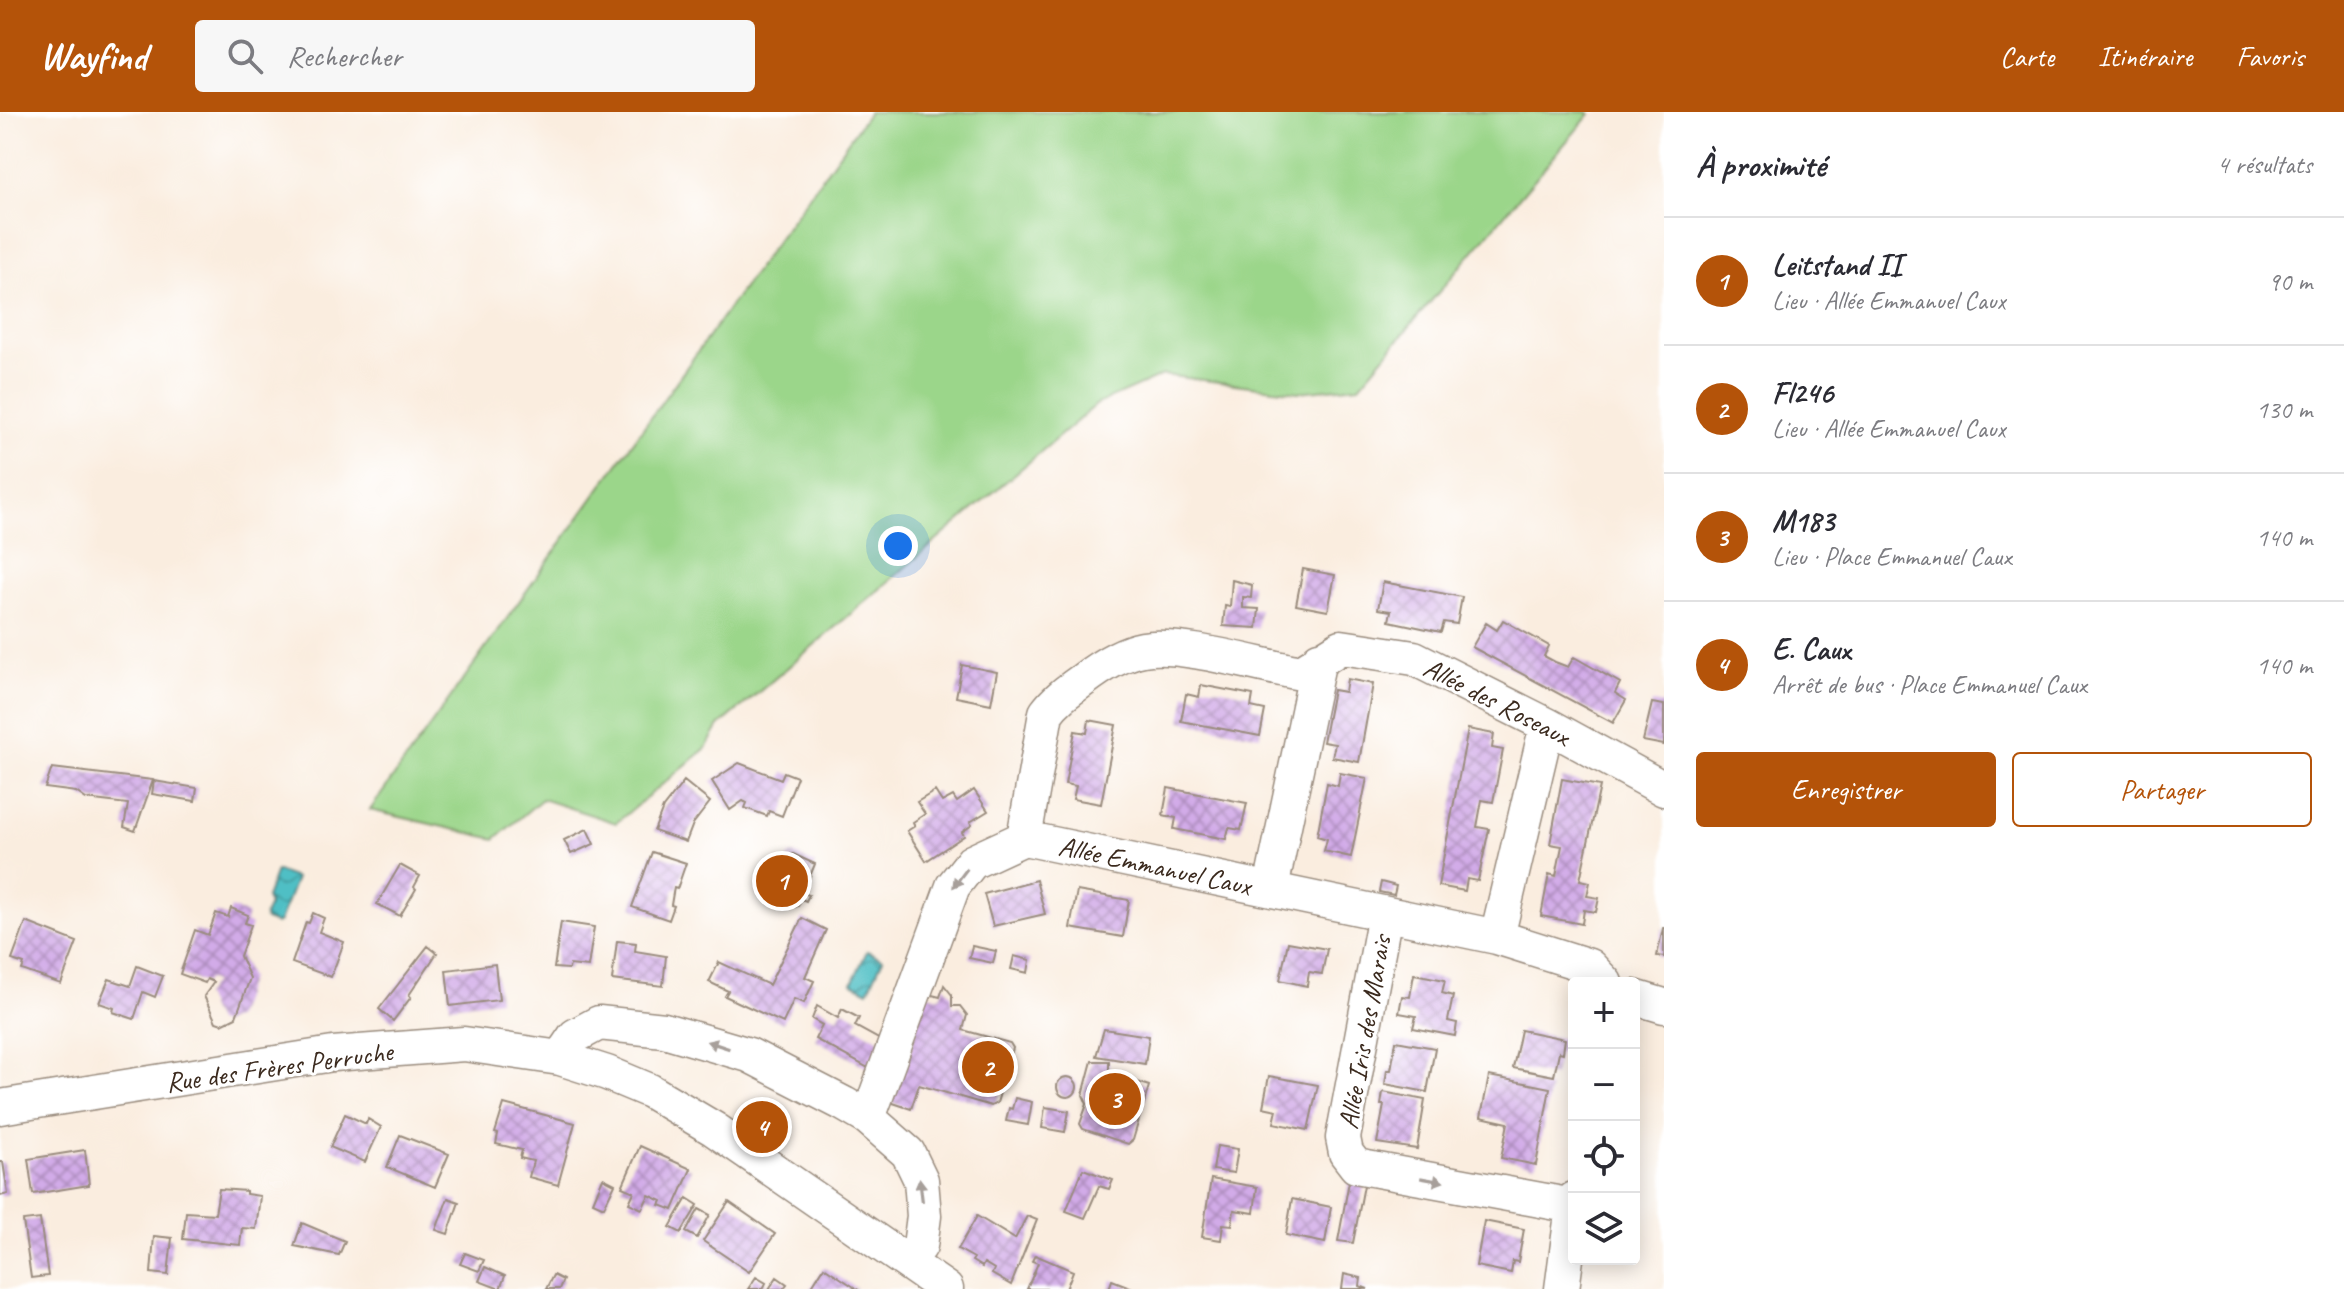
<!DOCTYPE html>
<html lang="fr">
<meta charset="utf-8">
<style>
body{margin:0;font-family:Caveat,sans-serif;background:#f7f7f7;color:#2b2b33}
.controls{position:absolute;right:24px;bottom:24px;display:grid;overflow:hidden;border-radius:8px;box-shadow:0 4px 20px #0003}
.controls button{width:72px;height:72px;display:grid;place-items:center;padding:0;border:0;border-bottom:2px solid #e1e1e2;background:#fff;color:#2b2b33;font:40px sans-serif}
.you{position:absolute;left:898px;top:434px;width:28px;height:28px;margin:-20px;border:6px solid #fff;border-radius:50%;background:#1a73e8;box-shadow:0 0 0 12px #1a73e833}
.badge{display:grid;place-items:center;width:52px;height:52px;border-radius:50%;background:#b45309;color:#fff;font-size:26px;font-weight:700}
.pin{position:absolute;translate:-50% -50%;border:4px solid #fff;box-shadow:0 2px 8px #0006}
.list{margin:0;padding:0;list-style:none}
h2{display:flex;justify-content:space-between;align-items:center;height:104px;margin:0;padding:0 32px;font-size:34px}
h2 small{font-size:26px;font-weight:400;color:#7c7c81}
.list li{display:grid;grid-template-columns:52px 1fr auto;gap:24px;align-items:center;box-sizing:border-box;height:128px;padding:0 32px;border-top:2px solid #e1e1e2}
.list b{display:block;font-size:30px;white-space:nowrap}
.list p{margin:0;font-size:26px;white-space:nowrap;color:#7c7c81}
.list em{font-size:26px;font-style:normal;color:#7c7c81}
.actions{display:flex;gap:16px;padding:24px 32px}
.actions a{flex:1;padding:18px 0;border:2px solid #b45309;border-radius:8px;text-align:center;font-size:28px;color:#b45309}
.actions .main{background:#b45309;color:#fff}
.icon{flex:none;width:44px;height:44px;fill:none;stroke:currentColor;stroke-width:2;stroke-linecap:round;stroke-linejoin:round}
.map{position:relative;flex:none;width:1664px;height:1177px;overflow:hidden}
header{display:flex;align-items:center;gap:48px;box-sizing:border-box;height:112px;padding:0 40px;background:#b45309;color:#fff}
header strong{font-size:38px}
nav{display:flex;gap:44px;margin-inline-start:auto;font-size:28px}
.search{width:560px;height:72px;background:#f7f7f7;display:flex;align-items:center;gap:20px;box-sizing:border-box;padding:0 28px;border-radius:8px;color:#7c7c81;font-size:30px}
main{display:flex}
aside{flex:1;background:#fff}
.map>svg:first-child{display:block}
.green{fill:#9bd68a;stroke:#6b8054;stroke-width:2}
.water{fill:url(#water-waves);stroke:#467472;stroke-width:2}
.building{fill:url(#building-cross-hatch);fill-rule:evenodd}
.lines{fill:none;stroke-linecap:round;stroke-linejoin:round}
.street-casing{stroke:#9a8c7e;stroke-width:37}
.street{stroke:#fff;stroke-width:34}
.oneway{fill:#a79f9a}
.labels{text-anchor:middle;stroke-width:6;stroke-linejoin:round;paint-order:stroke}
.street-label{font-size:28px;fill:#3b2a1e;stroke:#fff}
</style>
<header>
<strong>Wayfind</strong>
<div class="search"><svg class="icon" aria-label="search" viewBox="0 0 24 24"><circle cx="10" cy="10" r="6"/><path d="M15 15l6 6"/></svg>Rechercher</div>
<nav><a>Carte</a><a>Itinéraire</a><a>Favoris</a></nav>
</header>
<main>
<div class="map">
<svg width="1664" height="1177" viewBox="0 0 1664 1177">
<defs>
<pattern id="water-waves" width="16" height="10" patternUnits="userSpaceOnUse" patternTransform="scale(2)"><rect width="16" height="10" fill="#50bfc5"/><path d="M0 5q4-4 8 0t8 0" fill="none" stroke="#449b9f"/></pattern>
<pattern id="building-cross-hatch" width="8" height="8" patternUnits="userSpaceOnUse" patternTransform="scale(2)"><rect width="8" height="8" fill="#d2abe8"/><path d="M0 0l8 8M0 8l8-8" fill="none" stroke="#ac8bbb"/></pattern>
</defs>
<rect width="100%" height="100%" fill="#fff"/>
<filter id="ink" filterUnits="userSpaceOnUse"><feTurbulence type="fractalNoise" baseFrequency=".0125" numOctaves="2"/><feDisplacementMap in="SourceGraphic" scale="16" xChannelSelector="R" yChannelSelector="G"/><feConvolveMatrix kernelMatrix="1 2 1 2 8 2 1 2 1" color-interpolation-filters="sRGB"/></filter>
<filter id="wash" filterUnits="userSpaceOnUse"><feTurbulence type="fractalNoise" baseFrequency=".006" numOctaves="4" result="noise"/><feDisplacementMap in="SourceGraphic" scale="32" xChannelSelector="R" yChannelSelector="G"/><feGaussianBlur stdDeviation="1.8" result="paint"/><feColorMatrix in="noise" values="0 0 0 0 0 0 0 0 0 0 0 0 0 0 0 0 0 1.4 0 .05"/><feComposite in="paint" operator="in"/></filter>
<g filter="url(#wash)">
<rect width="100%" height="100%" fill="#faeddf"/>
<!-- green -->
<path class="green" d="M869,0H1587L1590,2L1359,274L1298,280L1163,263L1097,292L719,614L706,636L616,711L542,687L495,727L370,698Z"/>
<!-- water -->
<path class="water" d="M276,759L296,766L279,810L276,812L265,808L264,805L269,792L266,786Z
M867,839L883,847L868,879L852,871Z"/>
<g id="blocks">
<!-- building -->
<path class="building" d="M1303,457L1335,463L1328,499L1296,493Z
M1232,468L1252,473L1251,486L1243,485V496L1259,497L1257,516L1223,514L1225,494L1230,495Z
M1383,470L1462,485L1457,512L1444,510L1441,520L1389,509L1391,499L1378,497Z
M1503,508L1549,534L1544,544L1555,550L1568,555L1574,545L1620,571L1615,581L1626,588L1613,611L1472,535L1486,511L1497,518Z
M962,553L997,560L991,592L956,585Z
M1347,567L1373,572L1359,650L1332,645L1335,632L1323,630L1333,578L1345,580Z
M1201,573L1253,583L1251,595L1265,598L1260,624L1181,609L1186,582L1199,585Z
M1652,591L1664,593V633L1643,629Z
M1089,608L1116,613L1101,692L1073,687L1076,674L1065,672L1075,619L1087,621Z
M1468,617L1494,622L1492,636L1503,638L1493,690L1482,688L1477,715L1489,717L1478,769L1467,767L1465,779L1438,774Z
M739,651L781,667L784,660L797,665L782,704L769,699L767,704L745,696L747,691L743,689L730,698L712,669Z
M52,656L153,668L135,719L124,715L128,692L86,687L76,680L45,676Z
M1340,661L1367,666L1351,745L1324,739L1327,727L1317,724L1327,671L1338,674Z
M1562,667L1600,674L1580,768L1590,770L1587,784L1599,786L1596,800L1584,798L1582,812L1541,804L1549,762L1556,764L1562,734L1550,732Z
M154,669L197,676L195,689L152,682Z
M684,669L710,690L693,712L686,730L654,719L663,696Z
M1168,676L1247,691L1241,718L1229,716L1226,727L1174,717L1176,706L1163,703Z
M974,678L988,699L970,710L972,713L962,720L964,724L926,749L907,719L915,714L913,710L925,702L917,690L935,679L942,690L953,684L957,690Z
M587,717L594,732L571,742L564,728Z
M652,740L686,751L677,777L674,776L673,781L671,793L674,794L669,808L632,795Z
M793,742L815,752L803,781L809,783L806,789L801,787L798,794L795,795L773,783L789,743ZM797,758L803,763L802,772L791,777L785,771V762Z
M400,753L420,764L414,775L416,777L400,804L377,792Z
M1036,768L1045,802L993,814L984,782Z
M1381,770L1396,774L1394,783L1379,780Z
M1077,779L1129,788L1123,825L1070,816Z
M231,796L248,803L245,811L251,813L240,844L250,866L236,905L222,912L216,910L204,884L214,870L207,867L205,871L180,862L195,818L208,823L216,801L228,805Z
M313,801L324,806L319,820L344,830L331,865L292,851L306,810L309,811Z
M802,806L826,818L805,865L814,869L804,891L794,887L783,911L725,884L728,879L709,870L719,850L769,873Z
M26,810L77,830L61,872L22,858L24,852L12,848Z
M561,810L594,815L588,855L570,853L569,857L554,856Z
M1663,816H1664V845L1657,844Z
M617,829L636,831L635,839L666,844L663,874L612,868Z
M1288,830L1327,837L1322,862L1309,860L1307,874L1280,868Z
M428,834L437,841L409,883L411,885L393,909L379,897Z
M972,834L996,839L993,851L969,846Z
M1014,844L1030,848L1028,861L1011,857Z
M495,852L499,888L450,894L446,858Z
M137,854L163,864L155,885L143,880L134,907L113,900L114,896L99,891L109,867L130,874Z
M1414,862L1445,868L1442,881L1453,884L1448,909L1457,911L1455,924L1413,916L1416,904L1399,901L1402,884L1410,885Z
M944,873L952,883V894H960L967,903L963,918L1010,931L1013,936L997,991L991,994L919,973L911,997L890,990L900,947L908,949L924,881L940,885Z
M817,894L838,906L842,897L859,906L855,914L882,929L868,956L815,927L822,913L812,907Z
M1104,917L1149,924L1145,952L1096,944Z
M1521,918L1565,927L1563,941L1559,940L1554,964L1513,956Z
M1396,929L1435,936L1427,980L1385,972L1387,958H1391Z
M1092,949H1109V961L1149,974L1133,1028L1128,1032L1083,1017L1080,1012L1087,992L1083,983Z
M1269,964L1318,973L1308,1018L1274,1011L1277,998L1263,995Z
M1489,964L1550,976L1536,1053L1501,1046L1508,1011L1481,1005Z
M1057 975a10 10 0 1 1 20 0a10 10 0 1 1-20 0Z
M1383,980L1425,988L1417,1037L1377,1031L1384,993H1381Z
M1015,986L1032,990L1028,1013L1006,1009L1009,996L1012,997Z
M504,992L575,1011L558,1073L529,1065L533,1049L520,1046L522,1038L496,1032L498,1022L495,1021Z
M1045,995L1069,999L1065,1020L1042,1016Z
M345,1002L366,1012L368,1007L381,1015L365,1050L330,1035Z
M400,1023L449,1042L435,1075L387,1055Z
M640,1034L691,1057L673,1098L660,1093L662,1089L649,1083L642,1097L629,1091L634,1080L622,1075Z
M1217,1034L1238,1037L1234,1061L1213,1058Z
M85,1038L89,1073L33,1082L28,1047Z
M0,1050H3L8,1082L0,1084Z
M1083,1057L1113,1068L1109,1077L1099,1074L1085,1106L1066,1099Z
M1350,1064L1365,1068L1353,1131L1338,1129Z
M603,1066L615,1072L604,1095L593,1090Z
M1211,1067L1257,1075L1254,1101L1234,1098L1232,1113L1223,1112L1221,1128L1202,1125Z
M219,1077L246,1079V1082L260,1084L256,1117L242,1116L240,1133L183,1127L186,1100L215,1102Z
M448,1086L459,1090L448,1122L436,1118Z
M687,1086L698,1093L681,1121L670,1115Z
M1292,1087L1331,1095L1325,1131L1286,1123Z
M729,1090L775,1122L749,1160L703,1129Z
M699,1097L710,1103L697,1126L686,1120Z
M977,1104L1015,1127L1027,1104L1037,1108L1011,1173L992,1162L994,1157L984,1151L982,1155L972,1149L974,1146L958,1137Z
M40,1107L48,1164L31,1166L23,1109Z
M1484,1109L1524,1117L1518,1150L1513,1149L1511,1161L1476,1154Z
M302,1111L345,1129L339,1143L294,1134Z
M154,1124L172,1126L168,1163L151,1161Z
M465,1141L484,1148L479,1159L460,1152Z
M1035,1143L1073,1159L1066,1177H1027L1038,1151L1032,1149Z
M485,1155L505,1164L500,1177L479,1169Z
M824,1155L857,1177H810Z
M1344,1162L1361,1166L1360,1174L1368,1177H1342Z
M553,1163L563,1168L559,1177H546Z
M756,1165L766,1171L763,1177H748Z
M777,1165L787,1172L783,1177H769Z
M1112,1168L1135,1177H1109Z"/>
</g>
</g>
<g filter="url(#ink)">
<use href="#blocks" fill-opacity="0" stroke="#9a8c7e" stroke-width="2"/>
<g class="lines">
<!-- street casing -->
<g class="street-casing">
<path id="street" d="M1024,726L1046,601C1056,587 1069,578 1083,568C1100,555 1121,541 1143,537C1178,530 1258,553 1296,560L1303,559L1341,535L1414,546L1547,613L1664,677
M1271,776L1319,547
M1385,802L1343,1026L1346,1041L1356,1054L1573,1094
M1497,825L1547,613
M1634,885L1664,894
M560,946L575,924L599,911L664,918L749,943L844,992L868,1006L908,1041L921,1068L924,1104L920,1134L907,1150
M0,995L333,942L464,932L560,946L607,961L650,979L714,1017L946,1177
M868,1006L953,774L972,750L1024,726L1497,825L1589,854L1605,871
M1562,1177L1574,1087"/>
</g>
<!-- street -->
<use href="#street" class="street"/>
</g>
<!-- one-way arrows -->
<defs><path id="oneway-solid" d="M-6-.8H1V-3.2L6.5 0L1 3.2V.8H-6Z" transform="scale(2)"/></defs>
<g class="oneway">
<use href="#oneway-solid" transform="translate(960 766) rotate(127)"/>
<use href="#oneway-solid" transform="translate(718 933) rotate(-162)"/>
<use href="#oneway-solid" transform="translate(1432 1068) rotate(10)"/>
<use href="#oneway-solid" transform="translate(921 1078) rotate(-97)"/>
</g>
</g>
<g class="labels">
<!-- street labels -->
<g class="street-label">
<text transform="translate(1497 589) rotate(27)" y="10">Allée des Roseaux</text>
<text transform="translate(1155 753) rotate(12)" y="10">Allée Emmanuel Caux</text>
<text transform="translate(1364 920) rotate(-80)" y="10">Allée Iris des Marais</text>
<text transform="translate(279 954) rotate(-8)" y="10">Rue des Frères Perruche</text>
</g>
</g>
</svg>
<div class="controls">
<button>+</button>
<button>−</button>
<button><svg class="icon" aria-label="locate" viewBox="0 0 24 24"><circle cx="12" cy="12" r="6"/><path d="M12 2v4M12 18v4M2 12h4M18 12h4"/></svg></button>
<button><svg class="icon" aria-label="layers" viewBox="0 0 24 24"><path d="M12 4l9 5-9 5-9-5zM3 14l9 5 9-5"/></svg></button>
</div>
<div class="you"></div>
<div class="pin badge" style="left:782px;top:769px">1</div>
<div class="pin badge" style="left:988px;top:955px">2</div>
<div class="pin badge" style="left:1115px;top:987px">3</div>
<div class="pin badge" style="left:762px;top:1015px">4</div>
</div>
<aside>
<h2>À proximité<small>4 résultats</small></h2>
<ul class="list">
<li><span class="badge">1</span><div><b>Leitstand II</b><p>Lieu · Allée Emmanuel Caux</p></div><em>90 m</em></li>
<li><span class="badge">2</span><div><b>Fl246</b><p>Lieu · Allée Emmanuel Caux</p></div><em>130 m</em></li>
<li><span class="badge">3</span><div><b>M183</b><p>Lieu · Place Emmanuel Caux</p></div><em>140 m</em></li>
<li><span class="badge">4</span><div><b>E. Caux</b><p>Arrêt de bus · Place Emmanuel Caux</p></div><em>140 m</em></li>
</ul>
<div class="actions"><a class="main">Enregistrer</a><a>Partager</a></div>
</aside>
</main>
